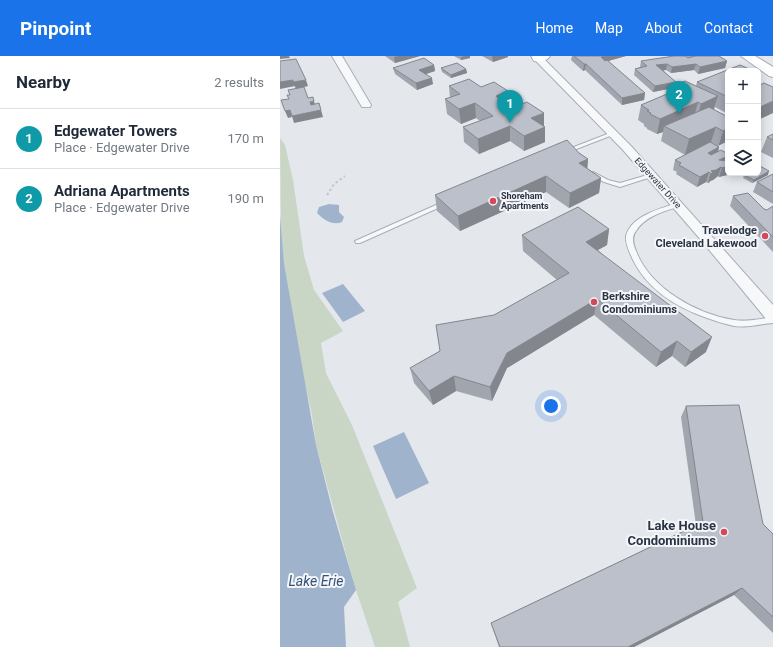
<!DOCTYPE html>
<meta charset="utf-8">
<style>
body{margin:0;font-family:Roboto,sans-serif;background:#f2f2f3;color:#1f2937}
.controls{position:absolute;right:12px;top:12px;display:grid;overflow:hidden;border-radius:6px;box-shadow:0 2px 10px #0003}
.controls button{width:36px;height:36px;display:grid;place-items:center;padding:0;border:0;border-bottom:1px solid #e0e1e3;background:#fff;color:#1f2937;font:20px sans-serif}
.you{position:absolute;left:271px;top:350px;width:14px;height:14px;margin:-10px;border:3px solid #fff;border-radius:50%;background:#1a73e8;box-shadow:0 0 0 6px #1a73e833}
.badge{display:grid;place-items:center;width:26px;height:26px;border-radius:50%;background:#1a73e8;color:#fff;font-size:13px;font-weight:700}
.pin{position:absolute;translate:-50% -33px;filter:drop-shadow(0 1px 2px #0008)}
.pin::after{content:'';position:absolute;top:21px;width:14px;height:12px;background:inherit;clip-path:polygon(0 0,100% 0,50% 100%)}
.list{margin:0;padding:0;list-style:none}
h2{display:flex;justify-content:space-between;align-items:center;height:52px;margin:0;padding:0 16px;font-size:17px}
h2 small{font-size:13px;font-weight:400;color:#747a83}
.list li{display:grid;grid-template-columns:26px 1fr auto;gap:12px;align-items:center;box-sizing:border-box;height:60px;padding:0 16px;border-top:1px solid #e0e1e3}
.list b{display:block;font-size:15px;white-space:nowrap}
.list p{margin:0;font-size:13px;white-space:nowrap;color:#747a83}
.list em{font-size:13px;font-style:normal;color:#747a83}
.icon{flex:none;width:22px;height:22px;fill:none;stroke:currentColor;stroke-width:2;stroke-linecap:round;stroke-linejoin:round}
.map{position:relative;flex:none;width:493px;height:591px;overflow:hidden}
header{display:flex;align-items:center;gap:24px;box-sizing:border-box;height:56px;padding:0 20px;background:#1a73e8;color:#fff}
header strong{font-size:19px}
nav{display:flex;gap:22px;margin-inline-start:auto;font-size:14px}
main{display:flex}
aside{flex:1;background:#fff}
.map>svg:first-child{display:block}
.green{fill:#c9d6c5}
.water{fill:#9fb4cc}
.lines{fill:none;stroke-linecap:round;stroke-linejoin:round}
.lane-casing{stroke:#a9aeb7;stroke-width:2}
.street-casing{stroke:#a9aeb7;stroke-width:2}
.secondary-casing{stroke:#a9aeb7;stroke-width:2}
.path{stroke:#c2c5cb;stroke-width:2;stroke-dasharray:2.5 2.5;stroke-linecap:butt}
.lane{fill:#f7f8fa;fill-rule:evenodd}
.street{fill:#f7f8fa;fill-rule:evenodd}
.secondary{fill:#fff;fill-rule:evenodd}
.wall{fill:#a1a5ae}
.shaded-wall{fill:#83868d}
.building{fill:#bbc0ca;stroke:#83868d}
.poi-dot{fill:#d1495b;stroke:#f4f6f9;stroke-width:1.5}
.labels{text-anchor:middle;stroke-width:4;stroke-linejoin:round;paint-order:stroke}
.far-street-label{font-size:9px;fill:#2b3445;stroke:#f4f6f9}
.far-poi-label{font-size:9px;font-weight:bold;fill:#2b3445;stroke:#f4f6f9;text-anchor:start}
.poi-label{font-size:11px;font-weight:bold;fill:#2b3445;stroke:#f4f6f9;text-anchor:end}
.near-poi-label{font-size:13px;font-weight:bold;fill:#2b3445;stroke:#f4f6f9;text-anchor:end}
.near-water-label{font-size:14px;font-style:italic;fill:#34527a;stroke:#f4f6f9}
</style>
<header>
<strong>Pinpoint</strong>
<nav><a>Home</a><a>Map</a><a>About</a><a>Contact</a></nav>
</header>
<main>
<aside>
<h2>Nearby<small>2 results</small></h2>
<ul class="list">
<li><span class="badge" style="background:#0f9aa8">1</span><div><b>Edgewater Towers</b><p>Place · Edgewater Drive</p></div><em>170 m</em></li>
<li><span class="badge" style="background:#0f9aa8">2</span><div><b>Adriana Apartments</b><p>Place · Edgewater Drive</p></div><em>190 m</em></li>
</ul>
</aside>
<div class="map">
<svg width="493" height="591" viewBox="0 0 493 591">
<rect width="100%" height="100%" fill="#e4e7ec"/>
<!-- green -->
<path class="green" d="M0,82L5,89L13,124L24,200L34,234L63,275L41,287L46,317L72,369L137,532L118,546L130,591H95L76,534L36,389L32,359L23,319L4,207L1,180Z"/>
<!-- water -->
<path class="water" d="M49,148L59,149V156L64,161L62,166C53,170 44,164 37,157L39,151Z
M0,160L4,207L36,389L53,456L76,534L64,551L66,591H0Z
M63,228L85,255L63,266L42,237Z
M124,376L149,427L116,443L93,390Z"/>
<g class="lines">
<!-- lane casing -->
<g class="lane-casing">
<path id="lane" d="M330,77L335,78L286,97L281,96Z
M313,116L328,124L340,127L371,118L374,120L340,131L324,126L311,119L310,118Z
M165,145L167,146V148L80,187H76L75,185Z
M398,147L400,148V150C385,155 365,160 356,175C351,181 353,188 356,195C370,232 416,258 454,264C467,266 480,263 493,261V267C480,268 467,272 454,270C445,268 436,265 427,262C396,251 368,234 353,204C350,197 345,188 346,180C351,160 381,152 398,147Z"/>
</g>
<!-- street casing -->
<g class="street-casing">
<path id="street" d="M52,0H62L91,49L90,51H82Z
M251,0H261L351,90L493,249V266L487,264L421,184L343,94Z"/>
</g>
<!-- secondary casing -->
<g class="secondary-casing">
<path id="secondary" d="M253,0H270C267,5 259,6 254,5L252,2Z
M461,0H475L493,11V21L489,20Z"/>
</g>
<!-- path -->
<path class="path" d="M47,139L54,128L65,120"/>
<!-- lane -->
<use href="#lane" class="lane"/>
<!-- street -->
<use href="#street" class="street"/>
<!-- secondary -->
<use href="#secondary" class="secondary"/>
</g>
<!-- wall -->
<path class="wall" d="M105,0H140L115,7Z
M174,0H190V2L181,4Z
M202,0H228V1L213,6Z
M292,0H346L328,5L365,37L364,44L342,49L305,14L303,15L291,4Z
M405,0H439L447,5L445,12L418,18L414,14L391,17L386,14H383L395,29L416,30L417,26L448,15V58L435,51L434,54L448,61L438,90L431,86L439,91L438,96L448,98L447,119L439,121L438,120L433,124L430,125V126L428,127L426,126L417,131L396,118L397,116L393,114L395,104L421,91L405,99L381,85L383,76L377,78L367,73V72L364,70V68L358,64L361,49L387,38L388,33L373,36L354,19L355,13L360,11L361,5L409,2Z
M154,9L155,15L146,18L153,28L137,34L115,18L113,12Z
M161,12L186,13L187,17L171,22L162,16Z
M169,30L201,31L228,35V39L236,44L237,51L264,70L265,86L244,95L230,85L199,98L184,86L183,71L200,65L196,62L181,68L167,58L165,43L170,42Z
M493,78V102L481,96L487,81Z
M299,97L308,103L307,112L321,122L319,137L289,152L266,136L180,175L157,155L155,139Z
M493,118V148L473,136L477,126Z
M464,119H488L472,127L463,122Z
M453,140L487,154L493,150V196L450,150Z
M329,173L327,189L318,194L426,296L405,311L392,300L376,311L314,259L227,312L212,345L176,335L153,349L134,327L130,312L160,295L214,259L277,224L243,195L242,179Z
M406,350L483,468L493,478V577L454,539L354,591H219L211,567L416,469L401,361Z"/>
<!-- shaded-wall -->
<path class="shaded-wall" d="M0,0H9L10,2L0,3Z
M118,0H140L115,7L114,1Z
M185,0H190V2L181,4V1Z
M212,0H228V1L213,6Z
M325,0H346L321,7V1Z
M447,5L445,12L418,18L420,11Z
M304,8H306L305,14L303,15Z
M387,8L386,14L375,16L376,9Z
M416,8L414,14L391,17L392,11Z
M154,9L155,15L140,20L139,14Z
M186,13L187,17L171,22V19Z
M152,22L153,28L137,34L136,27Z
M13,24L15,30L0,33V26Z
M26,24L28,30L16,33L13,26Z
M396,26L395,32H388V33L373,36L375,30Z
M228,35V47L236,44L237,59L216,40Z
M365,37L364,44L342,49V42Z
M438,40L433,55L417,63L421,48Z
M34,45L36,52H32L30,46Z
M493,45V57L478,64V52Z
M418,46L414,61L384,70L383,76L377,78L380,63Z
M195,47L196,62L181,68L179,53Z
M10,54L12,61L8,62L5,55Z
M41,54L43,61L14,67L12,60Z
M264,57V72L251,62Z
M230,70V85L199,98L198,83Z
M265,71V86L244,95V80Z
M436,71L431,86L405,99L409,83Z
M448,72V85L438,90L443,75Z
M439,91L437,100L425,106L428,97Z
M448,100V103L446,109L441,111L438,120L433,124L430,125V126L428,127L431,115L439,104Z
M308,103L307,118L299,107Z
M448,110V117L447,119L439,121L442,112Z
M489,115L488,119L472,127L474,124Z
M429,116L426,126L417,131L420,121Z
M266,120V136L180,175L178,160Z
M321,122L319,137L289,152L290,137Z
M329,173L327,189L305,201L306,186Z
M317,243L314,259L227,312L212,345L210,331L227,297Z
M432,281L426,296L405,311L411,296Z
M397,285L392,300L376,311L381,296Z
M174,320L176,335L153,349L149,335Z
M462,532L454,539L354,591H348Z"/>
<!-- building -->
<path class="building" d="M294,0H325L321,1L325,5L327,4L365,37L342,42L306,8H304Z
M394,0H405L408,2L415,0H414H439L447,5L420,11L416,8L392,11L387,8L376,9L396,26L375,30L355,13L367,10L361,5Z
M144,2L154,9L139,14L152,22L136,27L113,12Z
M16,3L26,24L13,26V24L0,26V5Z
M177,7L186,13L171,19L161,12Z
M460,9L474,15H448V41L417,26Z
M189,23L201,31L214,26L228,35L216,40L218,42L227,38L235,41L236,44L227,47L234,51L247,46L264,57L251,62L265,71L244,80L230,70L198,83L183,71L213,60L195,47L179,53L165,43L180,38L169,30Z
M405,25L438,40L421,48L418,46L380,63L370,58L371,57L367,55L369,54L361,49L394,35L388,32Z
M484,27L493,31V45L478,52V30Z
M24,31L28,42L33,41L34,45L30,46L31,49L39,47L41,54L12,60L10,54L5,55L1,44L9,43L7,39H10L8,34Z
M429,51L448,61V72L443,75L436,71L409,83L384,70Z
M493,78V84L487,81Z
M287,84L299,97L308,103L299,107L321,122L290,137L266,120L178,160L155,139Z
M430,86L439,91L428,97L431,99L441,94L448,98V100L439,104L448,105V110L442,112L441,111L436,114L431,115L433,116L431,118L429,116L420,121L399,109L401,107L395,104Z
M480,110L489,115L474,124L464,119L468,117H478V111Z
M493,118V136L477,126Z
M468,137L484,153L487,154L493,150V181L453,140Z
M298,151L329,173L306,186L432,281L411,296L397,285L381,296L317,243L227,297L210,331L174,320L149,335L130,312L160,295L156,269L214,259L289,217L242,179Z
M459,349L483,468L493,478V561L462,532L348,591H220L211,567L423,466L406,350Z"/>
<!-- markers -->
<g class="poi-dot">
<circle cx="213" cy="145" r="4"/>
<circle cx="485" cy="180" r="4"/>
<circle cx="314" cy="246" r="4"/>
<circle cx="444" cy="476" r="4"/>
</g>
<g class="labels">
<!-- far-street labels -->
<g class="far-street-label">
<text transform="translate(378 127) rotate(48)" y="3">Edgewater Drive</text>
</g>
<!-- far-poi labels -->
<g class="far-poi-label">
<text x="221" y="143">Shoreham<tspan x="221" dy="10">Apartments</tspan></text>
</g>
<!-- poi labels -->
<g class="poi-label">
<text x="477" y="178">Travelodge<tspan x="477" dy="13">Cleveland Lakewood</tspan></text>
<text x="322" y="244" text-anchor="start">Berkshire<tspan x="322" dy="13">Condominiums</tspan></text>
</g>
<!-- near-poi labels -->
<g class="near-poi-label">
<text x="436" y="474">Lake House<tspan x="436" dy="15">Condominiums</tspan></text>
</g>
<!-- near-water labels -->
<g class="near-water-label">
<text x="36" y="530">Lake Erie</text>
</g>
</g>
</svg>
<div class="controls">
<button>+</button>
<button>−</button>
<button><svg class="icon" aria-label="layers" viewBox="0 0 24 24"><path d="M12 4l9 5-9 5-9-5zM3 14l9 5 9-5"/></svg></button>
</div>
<div class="you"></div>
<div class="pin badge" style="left:230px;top:67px;background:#0f9aa8">1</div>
<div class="pin badge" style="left:399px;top:58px;background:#0f9aa8">2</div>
</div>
</main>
